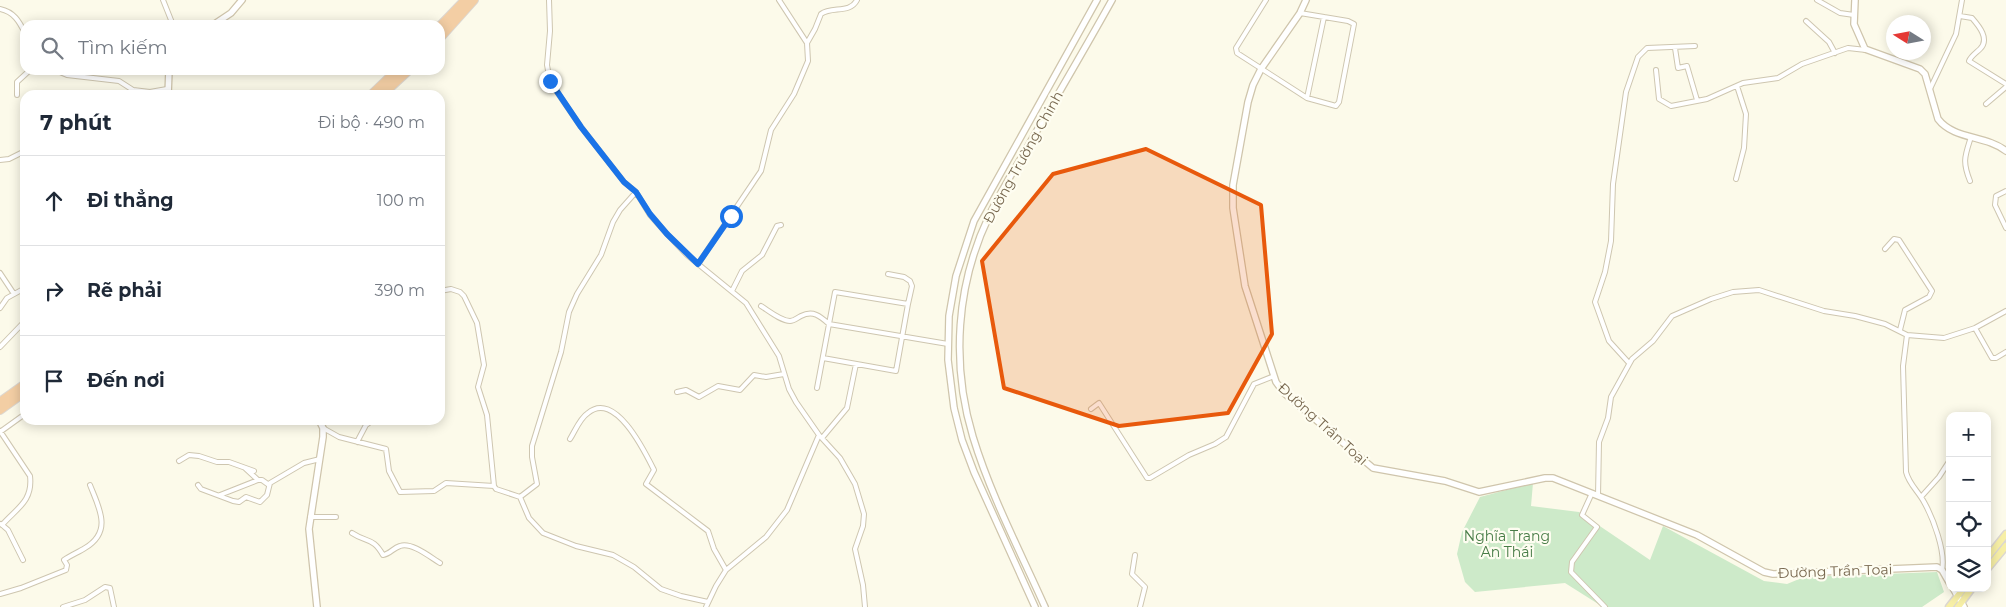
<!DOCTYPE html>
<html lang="vi">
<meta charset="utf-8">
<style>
body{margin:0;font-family:Montserrat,sans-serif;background:#f6f6f7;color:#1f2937}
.controls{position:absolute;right:15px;bottom:15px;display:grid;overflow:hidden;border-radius:10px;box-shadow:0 2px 12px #0003}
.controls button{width:45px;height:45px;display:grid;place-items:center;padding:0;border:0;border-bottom:1px solid #e0e1e3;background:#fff;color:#1f2937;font:25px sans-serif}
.compass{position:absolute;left:1886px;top:15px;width:45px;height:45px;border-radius:50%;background:#fff;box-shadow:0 2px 12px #0003;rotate:281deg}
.stop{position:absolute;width:15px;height:15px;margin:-11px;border:4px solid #1a73e8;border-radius:50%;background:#fff}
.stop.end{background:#1a73e8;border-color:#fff;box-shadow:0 1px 5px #0008}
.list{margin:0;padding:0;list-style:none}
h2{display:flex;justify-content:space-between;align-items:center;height:65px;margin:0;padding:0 20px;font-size:21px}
h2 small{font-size:16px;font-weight:400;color:#747a83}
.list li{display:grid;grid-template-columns:32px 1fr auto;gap:15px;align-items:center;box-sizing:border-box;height:90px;padding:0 20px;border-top:1px solid #e0e1e3}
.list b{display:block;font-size:19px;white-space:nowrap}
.list em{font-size:16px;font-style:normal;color:#747a83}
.icon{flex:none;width:28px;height:28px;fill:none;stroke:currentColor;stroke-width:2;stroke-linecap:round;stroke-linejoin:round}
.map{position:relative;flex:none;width:2006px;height:607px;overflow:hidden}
.search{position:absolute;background:#fff;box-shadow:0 2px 12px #0003;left:20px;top:20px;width:425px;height:55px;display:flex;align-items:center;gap:12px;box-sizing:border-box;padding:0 18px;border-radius:15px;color:#747a83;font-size:19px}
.panel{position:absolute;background:#fff;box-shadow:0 2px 12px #0003;left:20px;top:90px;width:425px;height:335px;border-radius:15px}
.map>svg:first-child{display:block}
.green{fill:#cdeac9}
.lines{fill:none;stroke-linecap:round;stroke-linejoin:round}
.street-casing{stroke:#cec6b0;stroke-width:6}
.secondary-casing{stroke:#cfc5ac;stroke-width:8}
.primary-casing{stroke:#dcd7d1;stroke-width:9}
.highway-casing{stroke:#dcd7d1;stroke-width:10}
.street{stroke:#fff;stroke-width:4}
.secondary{stroke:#fff;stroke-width:5.5}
.primary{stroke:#f7efa6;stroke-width:6}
.highway{stroke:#f3cea4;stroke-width:8}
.route{stroke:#1a73e8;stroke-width:6}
.marked{fill:#e8590c;fill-opacity:0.2;stroke:#e8590c;stroke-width:4;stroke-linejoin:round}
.labels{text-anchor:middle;stroke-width:4.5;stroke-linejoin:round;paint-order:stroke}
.street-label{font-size:14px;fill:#77674e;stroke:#fefdf1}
.park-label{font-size:14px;fill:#477c46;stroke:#fefdf1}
</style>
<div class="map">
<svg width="2006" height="607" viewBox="0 0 2006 607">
<rect width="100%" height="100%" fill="#fcfaea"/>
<!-- green -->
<path class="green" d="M1533,483L1531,506L1579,512L1650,560L1663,526L1764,581L1787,584L1804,577L1937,572L1944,592L1922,607H1603L1565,583L1475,592L1465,582L1457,554L1462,532L1480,497Z"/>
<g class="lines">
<!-- street casing -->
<g class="street-casing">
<path id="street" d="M163,0L173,25
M549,0L550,31L547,65L550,81L555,89L581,127L624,182L636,192L650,215L667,234L687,255L746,303L779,356L789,389L796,402L819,435L840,458L855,484L864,514L863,526L855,549L863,585L865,607
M1266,0L1236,48L1237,53L1307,98L1336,106L1339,102L1354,24L1348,21L1300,13
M1817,0L1840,13L1854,15
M0,9C14,12 19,21 25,33
M1960,16L1972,18C1979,26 1990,39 1980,49C1976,53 1971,56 1969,61L2006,84
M1806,21L1829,42L1835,53
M807,43L815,29L821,14C832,6 850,14 857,0
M1675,48L1678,68L1687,66L1697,100
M55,70L67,75L119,81L133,90L150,92L167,89
M1656,70L1659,99L1671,106L1707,99L1743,83L1778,78L1802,64L1848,48L1866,50
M1930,89L1956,34L1962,0
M17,95V82L30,70
M1307,98L1324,17
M1986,104L2006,87
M0,160L9,159L25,151
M1736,179L1744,148L1746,114L1737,86
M1970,181C1962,161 1965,156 1971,137
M2006,191L1996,196L1995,205L2006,228
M1885,249L1894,239L1899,240L1932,291L1929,297L1905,310L1900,330
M698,264L761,171L771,130L794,94L808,61L807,43L779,0
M0,273L14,294
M888,274L904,277L910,281L912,286L908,304
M440,291L451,289L460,292L464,296L477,323L484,365L478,387L487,415L494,486L496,489L520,497L529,518L543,533L576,546L613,555L634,567L661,589L681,596L708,602
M732,291L742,271L762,255L777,226L781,225
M761,306C769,311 781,321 790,321C794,321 797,318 801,316C813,310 820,316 829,324L948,344
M0,308L7,298L25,288
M1975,328L1992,358H1996L2006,352
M1907,335L1903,366L1906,472C1909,484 1918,491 1924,502C1933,518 1946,552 1942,570
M0,347L25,321
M1629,363L1609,341L1595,302L1605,272L1611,241L1613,184L1626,92L1638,57L1647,48L1695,46
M817,388L835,292L908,304L896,371L823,358
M677,392L686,390L699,397L718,386L740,390L754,375L766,377L784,374
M1091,409L1099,403L1147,478H1150L1189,455L1215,444L1226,437L1254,384L1274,376
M323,428L339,437L386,449L389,471L400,492L434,491L446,483L494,486
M0,431L30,476C33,501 17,508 2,525
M0,432L25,414
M822,438L847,408L856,364
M570,439C575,431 580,418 588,413C615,390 645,452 654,470L646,484L708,531L714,549L726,570
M357,442L366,425L373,420
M179,461L189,455L199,456L217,462H229L254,471
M245,468L258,480
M198,485L201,489L233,501L239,502L246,497L260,502L267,495L270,483L304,463L320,459
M1592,493L1582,515L1597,527L1572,562L1571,572L1605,607
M220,495L258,480H262L269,485
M1598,496L1599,442L1608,418L1611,397L1632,359L1653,341L1672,316L1711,299L1733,292L1759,290L1824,311L1855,316L1885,324L1907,335L1944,338L1975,328L2006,311
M520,497L537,484L532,457V446L561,352L569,312L577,294L601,255L613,222L620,210L636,192
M1921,497L1939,477L1950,460
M310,517H336
M1,524L8,530L23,560
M352,533C367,543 373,537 383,555C390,554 393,548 400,546C412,542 430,557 440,563
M1135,555L1132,574L1145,587L1140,607
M0,594L21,588L66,570L67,565L64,560C71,555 79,552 85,548C113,531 99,508 90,485
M63,607L85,600L105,587L110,588L114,607
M706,607L716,586L726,570L766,537L787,510L819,435"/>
</g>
<!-- secondary casing -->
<g class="secondary-casing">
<path id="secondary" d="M1306,0L1300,13L1261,69L1253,85L1248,102L1233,185V208L1245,286L1276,382L1284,393L1373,468L1445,481L1479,492L1545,478H1553L1697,535L1764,572L1773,574L1937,567L1942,570L1950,584
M1855,0L1854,24L1865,49L1920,69L1925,74L1938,119C1954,140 1986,135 2006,151
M213,25L231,13L242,0
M168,95L169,70
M1953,588L1964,607
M317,607L309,529L323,437V428L319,420
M1035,607L974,472L962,440L954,408L948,360L949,316L956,276L974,221L1097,0
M1045,607C1020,551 991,496 973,437C951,364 956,285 989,216C1002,188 1020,161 1035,134C1061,89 1087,45 1112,0"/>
</g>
<!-- primary casing -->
<g class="primary-casing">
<path id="primary" d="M1987,558L2006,534
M1987,569L2006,546
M1949,607L1964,588
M1958,607L1972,588"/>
</g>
<!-- highway casing -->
<g class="highway-casing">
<path id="highway" d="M440,26L465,0
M440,38L474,0
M371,95L397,70
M382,95L409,70
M0,402L25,384
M0,410L25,392"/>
</g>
<!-- street -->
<use href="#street" class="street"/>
<!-- secondary -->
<use href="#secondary" class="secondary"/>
<!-- primary -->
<use href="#primary" class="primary"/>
<!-- highway -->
<use href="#highway" class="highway"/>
</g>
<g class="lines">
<!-- route -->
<path class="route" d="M550,81L581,127L624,182L636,192L650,214L667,234L698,264L731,216"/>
</g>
<!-- marked area -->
<path class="marked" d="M1146,149L1261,205L1272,334L1228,413L1119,426L1004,388L982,261L1053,174Z"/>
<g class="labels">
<!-- street labels -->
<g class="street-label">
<text transform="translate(1023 157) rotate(-61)" y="5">Đường Trường Chinh</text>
<text transform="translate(1323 424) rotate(42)" y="5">Đường Trần Toại</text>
<text transform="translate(1835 571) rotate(-2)" y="5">Đường Trần Toại</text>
</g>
<!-- park labels -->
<g class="park-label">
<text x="1507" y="541">Nghĩa Trang<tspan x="1507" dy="16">An Thái</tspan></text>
</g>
</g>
</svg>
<div class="controls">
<button>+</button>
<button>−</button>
<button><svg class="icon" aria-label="locate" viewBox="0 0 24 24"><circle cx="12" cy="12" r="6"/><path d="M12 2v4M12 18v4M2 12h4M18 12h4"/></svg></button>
<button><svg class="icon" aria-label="layers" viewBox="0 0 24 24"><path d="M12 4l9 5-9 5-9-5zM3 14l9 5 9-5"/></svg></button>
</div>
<svg class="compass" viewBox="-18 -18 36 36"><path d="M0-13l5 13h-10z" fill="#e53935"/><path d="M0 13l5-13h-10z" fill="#747a83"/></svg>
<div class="stop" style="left:731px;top:216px"></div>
<div class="stop end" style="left:550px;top:81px"></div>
<div class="search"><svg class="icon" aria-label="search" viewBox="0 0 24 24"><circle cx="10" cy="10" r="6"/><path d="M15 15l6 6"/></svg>Tìm kiếm</div>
<section class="panel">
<h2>7 phút<small>Đi bộ · 490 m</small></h2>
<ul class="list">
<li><svg class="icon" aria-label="ahead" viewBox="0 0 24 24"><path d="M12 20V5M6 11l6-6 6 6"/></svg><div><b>Đi thẳng</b></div><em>100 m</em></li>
<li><svg class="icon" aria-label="right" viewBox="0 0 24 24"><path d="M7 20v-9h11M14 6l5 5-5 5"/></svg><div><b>Rẽ phải</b></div><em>390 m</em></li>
<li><svg class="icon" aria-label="arrive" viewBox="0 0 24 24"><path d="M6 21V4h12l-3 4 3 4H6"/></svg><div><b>Đến nơi</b></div></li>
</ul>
</section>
</div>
